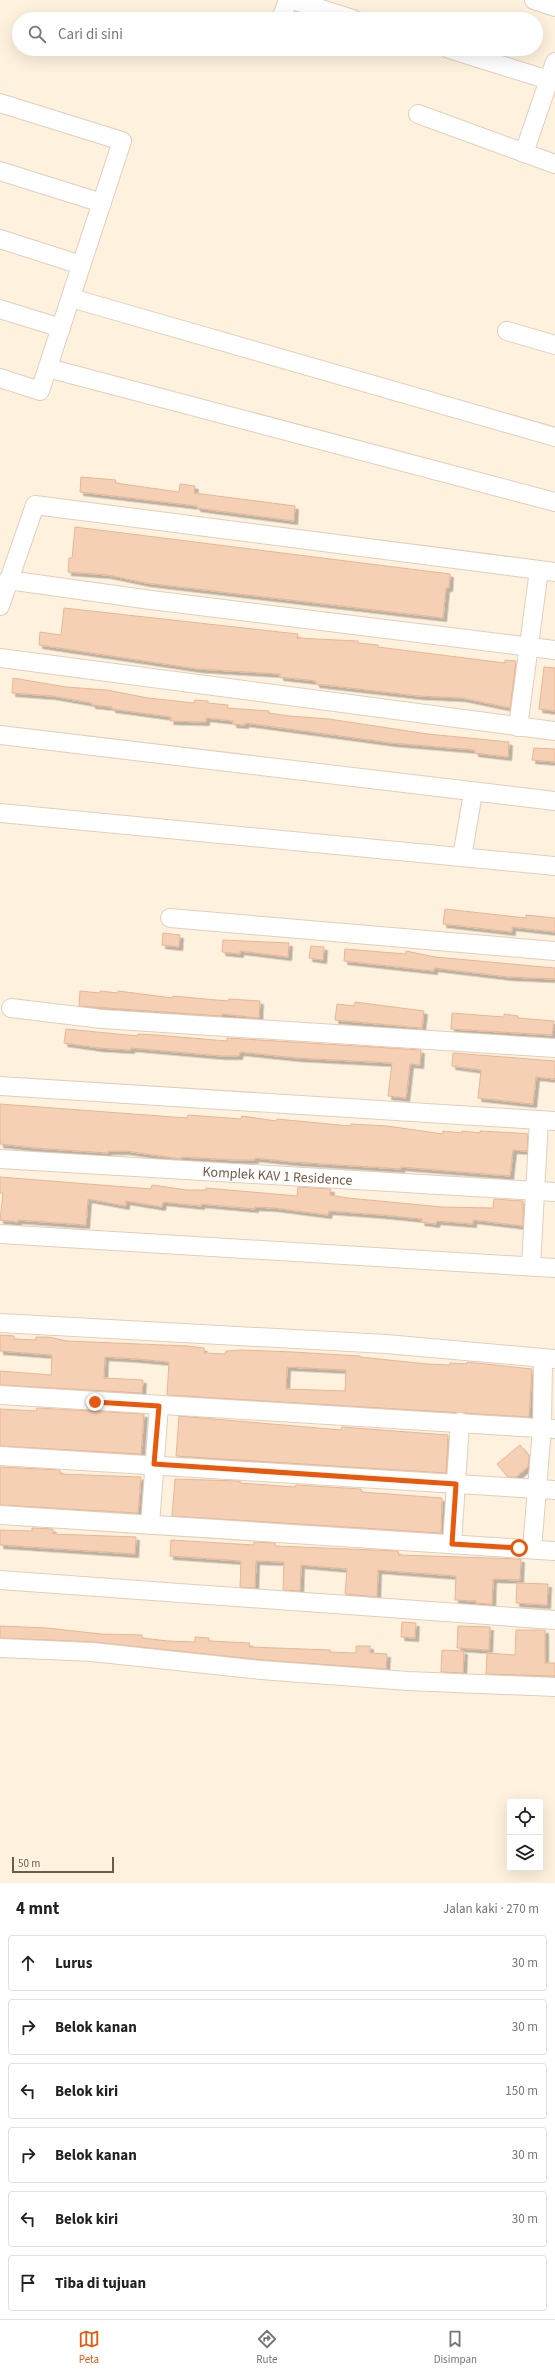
<!DOCTYPE html>
<html lang="id">
<meta charset="utf-8">
<style>
body{margin:0;font-family:"Source Sans 3",sans-serif;background:#f2f2f2;color:#222}
.controls{position:absolute;right:12px;bottom:12px;display:grid;overflow:hidden;border-radius:4px;box-shadow:0 4px 16px #0002}
.controls button{width:36px;height:36px;display:grid;place-items:center;padding:0;border:0;border-bottom:1px solid #e0e0e0;background:#fff;color:#222;font:20px sans-serif}
.scale{position:absolute;left:12px;bottom:10px;width:102px;box-sizing:border-box;padding-left:4px;border:2px solid #755845;border-top:0;font-size:11px;line-height:14px;white-space:nowrap;color:#755845;-webkit-text-stroke:3px #fff6e6;paint-order:stroke}
.stop{position:absolute;width:12px;height:12px;margin:-9px;border:3px solid #ea580c;border-radius:50%;background:#fff}
.stop.end{background:#ea580c;border-color:#fff;box-shadow:0 1px 4px #0008}
.list{margin:0;padding:0;list-style:none}
h2{display:flex;justify-content:space-between;align-items:center;height:52px;margin:0;padding:0 16px;font-size:17px}
h2 small{font-size:13px;font-weight:400;color:#767676}
.list li{display:grid;grid-template-columns:26px 1fr auto;gap:12px;align-items:center;box-sizing:border-box;height:56px;margin:0 8px 8px;padding:0 8px;border:1px solid #e0e0e0;border-radius:4px}
.list b{display:block;font-size:15px;white-space:nowrap}
.list em{font-size:13px;font-style:normal;color:#767676}
.icon{flex:none;width:22px;height:22px;fill:none;stroke:currentColor;stroke-width:2;stroke-linecap:round;stroke-linejoin:round}
.map{position:relative;flex:none;width:555px;height:1883px;overflow:hidden}
.search{position:absolute;background:#fff;box-shadow:0 4px 16px #0002;left:12px;right:12px;top:12px;height:44px;display:flex;align-items:center;gap:10px;box-sizing:border-box;padding:0 14px;border-radius:22px;color:#767676;font-size:15px}
.sheet{height:436px;background:#fff}
nav{display:flex;justify-content:space-around;align-items:center;box-sizing:border-box;height:56px;border-top:1px solid #e0e0e0;background:#fff;font-size:11px;color:#767676}
nav a{display:grid;justify-items:center;gap:2px}
nav .on{color:#ea580c}
.map>svg:first-child{display:block}
.building{fill:#f5d0b4;stroke:#e8b694;fill-rule:evenodd;filter:url(#shadow)}
.lines{fill:none;stroke-linecap:round;stroke-linejoin:round}
.minor-casing{stroke:#e2ceba;stroke-width:20}
.minor{stroke:#fff;stroke-width:18}
.route{stroke:#ea580c;stroke-width:5}
.labels{text-anchor:middle;stroke-width:3.5;stroke-linejoin:round;paint-order:stroke}
.street-label{font-size:14px;fill:#755845;stroke:#fff6e6}
</style>
<div class="map">
<svg width="555" height="1883" viewBox="0 0 555 1883">
<defs>
<filter id="shadow"><feDropShadow dx="3.5" dy="3.5" stdDeviation="0" flood-color="#0004"/></filter>
</defs>
<rect width="100%" height="100%" fill="#fef2de"/>
<!-- building -->
<path class="building" d="M81,477L116,480L115,483L179,492L180,484L195,486L194,493L295,506L294,521L219,511L197,508V506L80,492Z
M75,527L450,574L449,588H446L443,618L146,583L108,575L68,572L69,558H72Z
M64,608L298,634L297,638L358,641V643L378,645V647L481,660L505,663V660L516,661L510,708L462,698L419,696L316,684V681L280,677V674L198,669L39,645L40,632L61,635Z
M544,667L555,668V711L539,709Z
M13,678L66,687L107,690L148,698L194,703L195,700L208,701V703L228,705L227,708L269,711V713L289,716L329,719L428,734L509,742L508,757L475,753V750L392,743L245,723V725L233,724V721L206,718V722L170,721L171,717L112,709V707L92,705V703L52,696L12,693Z
M534,748L555,749V762L532,760Z
M445,909L526,918V915L555,918V932L512,927V932L443,924Z
M163,933L180,935L179,947L162,945Z
M223,940L289,943L288,957L240,951V954L222,952Z
M311,946L324,947L323,960L309,958Z
M345,949L406,954V951L435,957L555,968V979L509,977L434,968V971L344,961Z
M80,991L100,993V991L118,993V991L173,998V996L228,1001L229,999L260,1001L259,1018L222,1014V1016L79,1006Z
M355,1002L424,1011L422,1028L335,1020L337,1004L354,1006Z
M452,1013L504,1017V1014L518,1016V1018L554,1021L552,1035L451,1029Z
M66,1029L138,1036V1034L156,1035L227,1041V1038L421,1050L420,1065L410,1064L406,1098L388,1096L392,1063L297,1058L240,1052L239,1056H222L131,1048V1050L99,1048L64,1043Z
M453,1053L555,1061V1079L536,1077L533,1104L478,1098L481,1070L452,1066Z
M0,1104L187,1118L188,1115L241,1119L242,1116L276,1121L277,1119L350,1126L351,1124L387,1126L443,1134V1131L462,1133V1131L480,1133V1131L517,1133L528,1134L527,1151L513,1150L510,1176L401,1167V1169L293,1162L255,1158V1160H236L181,1157V1159L126,1151H108V1153L35,1148L0,1144Z
M0,1177L151,1189L152,1185L187,1190H206V1188L297,1196L298,1187L331,1189L330,1195L348,1198L442,1207L493,1208L494,1199L523,1201V1226L473,1220V1224L437,1221L436,1224L421,1222L422,1219L382,1215L329,1211L328,1215L274,1208L255,1207V1209L201,1204V1206L163,1202L162,1207L126,1201V1206L88,1199L86,1225L18,1220V1222L0,1220L3,1193H0Z
M0,1335L14,1336V1339L36,1340V1337H49L67,1341L188,1346L204,1348V1353L225,1354L226,1351L242,1350L293,1352L360,1356V1357L427,1364L450,1365V1363L467,1364V1362L532,1369L529,1417L167,1395L169,1362L137,1359L105,1357L104,1378L143,1380L142,1393L0,1385V1371L51,1375L52,1355L0,1351ZM287,1367L346,1370L345,1391L286,1389Z
M37,1408L144,1414L141,1454L0,1446V1409L36,1411Z
M179,1416L341,1430L342,1427L448,1435L446,1473L176,1456Z
M520,1445L529,1456L528,1467L516,1477H508L497,1464Z
M0,1467L60,1470V1474L141,1477L138,1513L0,1505Z
M175,1479L240,1481V1483L295,1487L296,1485L361,1489L362,1492L442,1498L441,1533L172,1516Z
M32,1528L53,1529V1534L136,1537L135,1554L0,1545V1530L32,1531Z
M171,1540L254,1545V1542L275,1543V1546L398,1551L399,1555L521,1559L520,1580L493,1579L492,1604L476,1603V1601L455,1600L456,1576L378,1570L377,1597L345,1594L347,1569L301,1565L300,1591L283,1590L284,1562L256,1561L255,1588L240,1587L241,1561L170,1556Z
M517,1583L548,1584L547,1605L516,1603Z
M402,1622L416,1623L415,1638L401,1637Z
M0,1626L47,1628L101,1634L142,1635V1638L168,1641L195,1642V1637L209,1638V1641L250,1643L249,1647L330,1650V1652L356,1653V1646H370V1653L387,1654L386,1669L262,1660L93,1642L0,1638Z
M458,1626L490,1627L489,1650L457,1648Z
M516,1630H545V1663H555V1676L486,1674L487,1653L515,1655Z
M442,1650L464,1651L463,1673L441,1672Z"/>
<g class="lines">
<!-- minor casing -->
<g class="minor-casing">
<g id="minor">
<path d="M292,0L353,19"/>
<path d="M534,0L555,7"/>
<path d="M281,19L288,0"/>
<path d="M449,49L555,82"/>
<path d="M0,103L122,141L40,391L0,378"/>
<path d="M418,114L555,164"/>
<path d="M524,153L555,62"/>
<path d="M0,171L102,203"/>
<path d="M0,239L81,265"/>
<path d="M71,298L555,437"/>
<path d="M0,309L61,328"/>
<path d="M507,331L555,345"/>
<path d="M48,368L555,502"/>
<path d="M8,580L151,600L555,650"/>
<path d="M0,606L35,505L555,572"/>
<path d="M0,658L555,731"/>
<path d="M518,727L539,570"/>
<path d="M0,735L555,801"/>
<path d="M0,813L555,866"/>
<path d="M462,857L473,793"/>
<path d="M170,918L555,951"/>
<path d="M11,1008L102,1019L555,1048"/>
<path d="M0,1086L555,1121"/>
<path id="s1" d="M0,1159L555,1192"/>
<path d="M0,1234L555,1268"/>
<path d="M531,1266L539,1120"/>
<path d="M0,1323L386,1344L555,1359"/>
<path d="M0,1395L555,1429"/>
<path d="M0,1456L555,1490"/>
<path d="M0,1515L555,1551"/>
<path d="M150,1525L159,1406"/>
<path d="M452,1544L460,1422"/>
<path d="M532,1549L542,1428L543,1359"/>
<path d="M0,1580L555,1620"/>
<path d="M0,1648L92,1652L261,1670L408,1681L555,1687"/>
</g>
</g>
<!-- minor -->
<use href="#minor" class="minor"/>
</g>
<g class="lines">
<!-- route -->
<path class="route" d="M95,1402L159,1406L154,1464L456,1484L452,1544L519,1548"/>
</g>
<g class="labels">
<!-- street labels -->
<g class="street-label">
<text dy="5" stroke="none"><textPath href="#s1" startOffset="278">Komplek KAV 1 Residence</textPath></text>
</g>
</g>
</svg>
<div class="controls">
<button><svg class="icon" aria-label="locate" viewBox="0 0 24 24"><circle cx="12" cy="12" r="6"/><path d="M12 2v4M12 18v4M2 12h4M18 12h4"/></svg></button>
<button><svg class="icon" aria-label="layers" viewBox="0 0 24 24"><path d="M12 4l9 5-9 5-9-5zM3 14l9 5 9-5"/></svg></button>
</div>
<div class="scale">50 m</div>
<div class="stop" style="left:519px;top:1548px"></div>
<div class="stop end" style="left:95px;top:1402px"></div>
<div class="search"><svg class="icon" aria-label="search" viewBox="0 0 24 24"><circle cx="10" cy="10" r="6"/><path d="M15 15l6 6"/></svg>Cari di sini</div>
</div>
<section class="sheet">
<h2>4 mnt<small>Jalan kaki · 270 m</small></h2>
<ul class="list">
<li><svg class="icon" aria-label="ahead" viewBox="0 0 24 24"><path d="M12 20V5M6 11l6-6 6 6"/></svg><div><b>Lurus</b></div><em>30 m</em></li>
<li><svg class="icon" aria-label="right" viewBox="0 0 24 24"><path d="M7 20v-9h11M14 6l5 5-5 5"/></svg><div><b>Belok kanan</b></div><em>30 m</em></li>
<li><svg class="icon" aria-label="left" viewBox="0 0 24 24"><path d="M17 20v-9H6M10 6l-5 5 5 5"/></svg><div><b>Belok kiri</b></div><em>150 m</em></li>
<li><svg class="icon" aria-label="right" viewBox="0 0 24 24"><path d="M7 20v-9h11M14 6l5 5-5 5"/></svg><div><b>Belok kanan</b></div><em>30 m</em></li>
<li><svg class="icon" aria-label="left" viewBox="0 0 24 24"><path d="M17 20v-9H6M10 6l-5 5 5 5"/></svg><div><b>Belok kiri</b></div><em>30 m</em></li>
<li><svg class="icon" aria-label="arrive" viewBox="0 0 24 24"><path d="M6 21V4h12l-3 4 3 4H6"/></svg><div><b>Tiba di tujuan</b></div></li>
</ul>
</section>
<nav>
<a class="on"><svg class="icon" aria-label="map" viewBox="0 0 24 24"><path d="M3 6l6-2 6 2 6-2v14l-6 2-6-2-6 2zM9 4v14M15 6v14"/></svg>Peta</a>
<a><svg class="icon" aria-label="directions" viewBox="0 0 24 24"><path d="M12 3l9 9-9 9-9-9zM9 14v-3h6M13 9l2 2-2 2"/></svg>Rute</a>
<a><svg class="icon" aria-label="saved" viewBox="0 0 24 24"><path d="M7 4h10v16l-5-4-5 4z"/></svg>Disimpan</a>
</nav>
